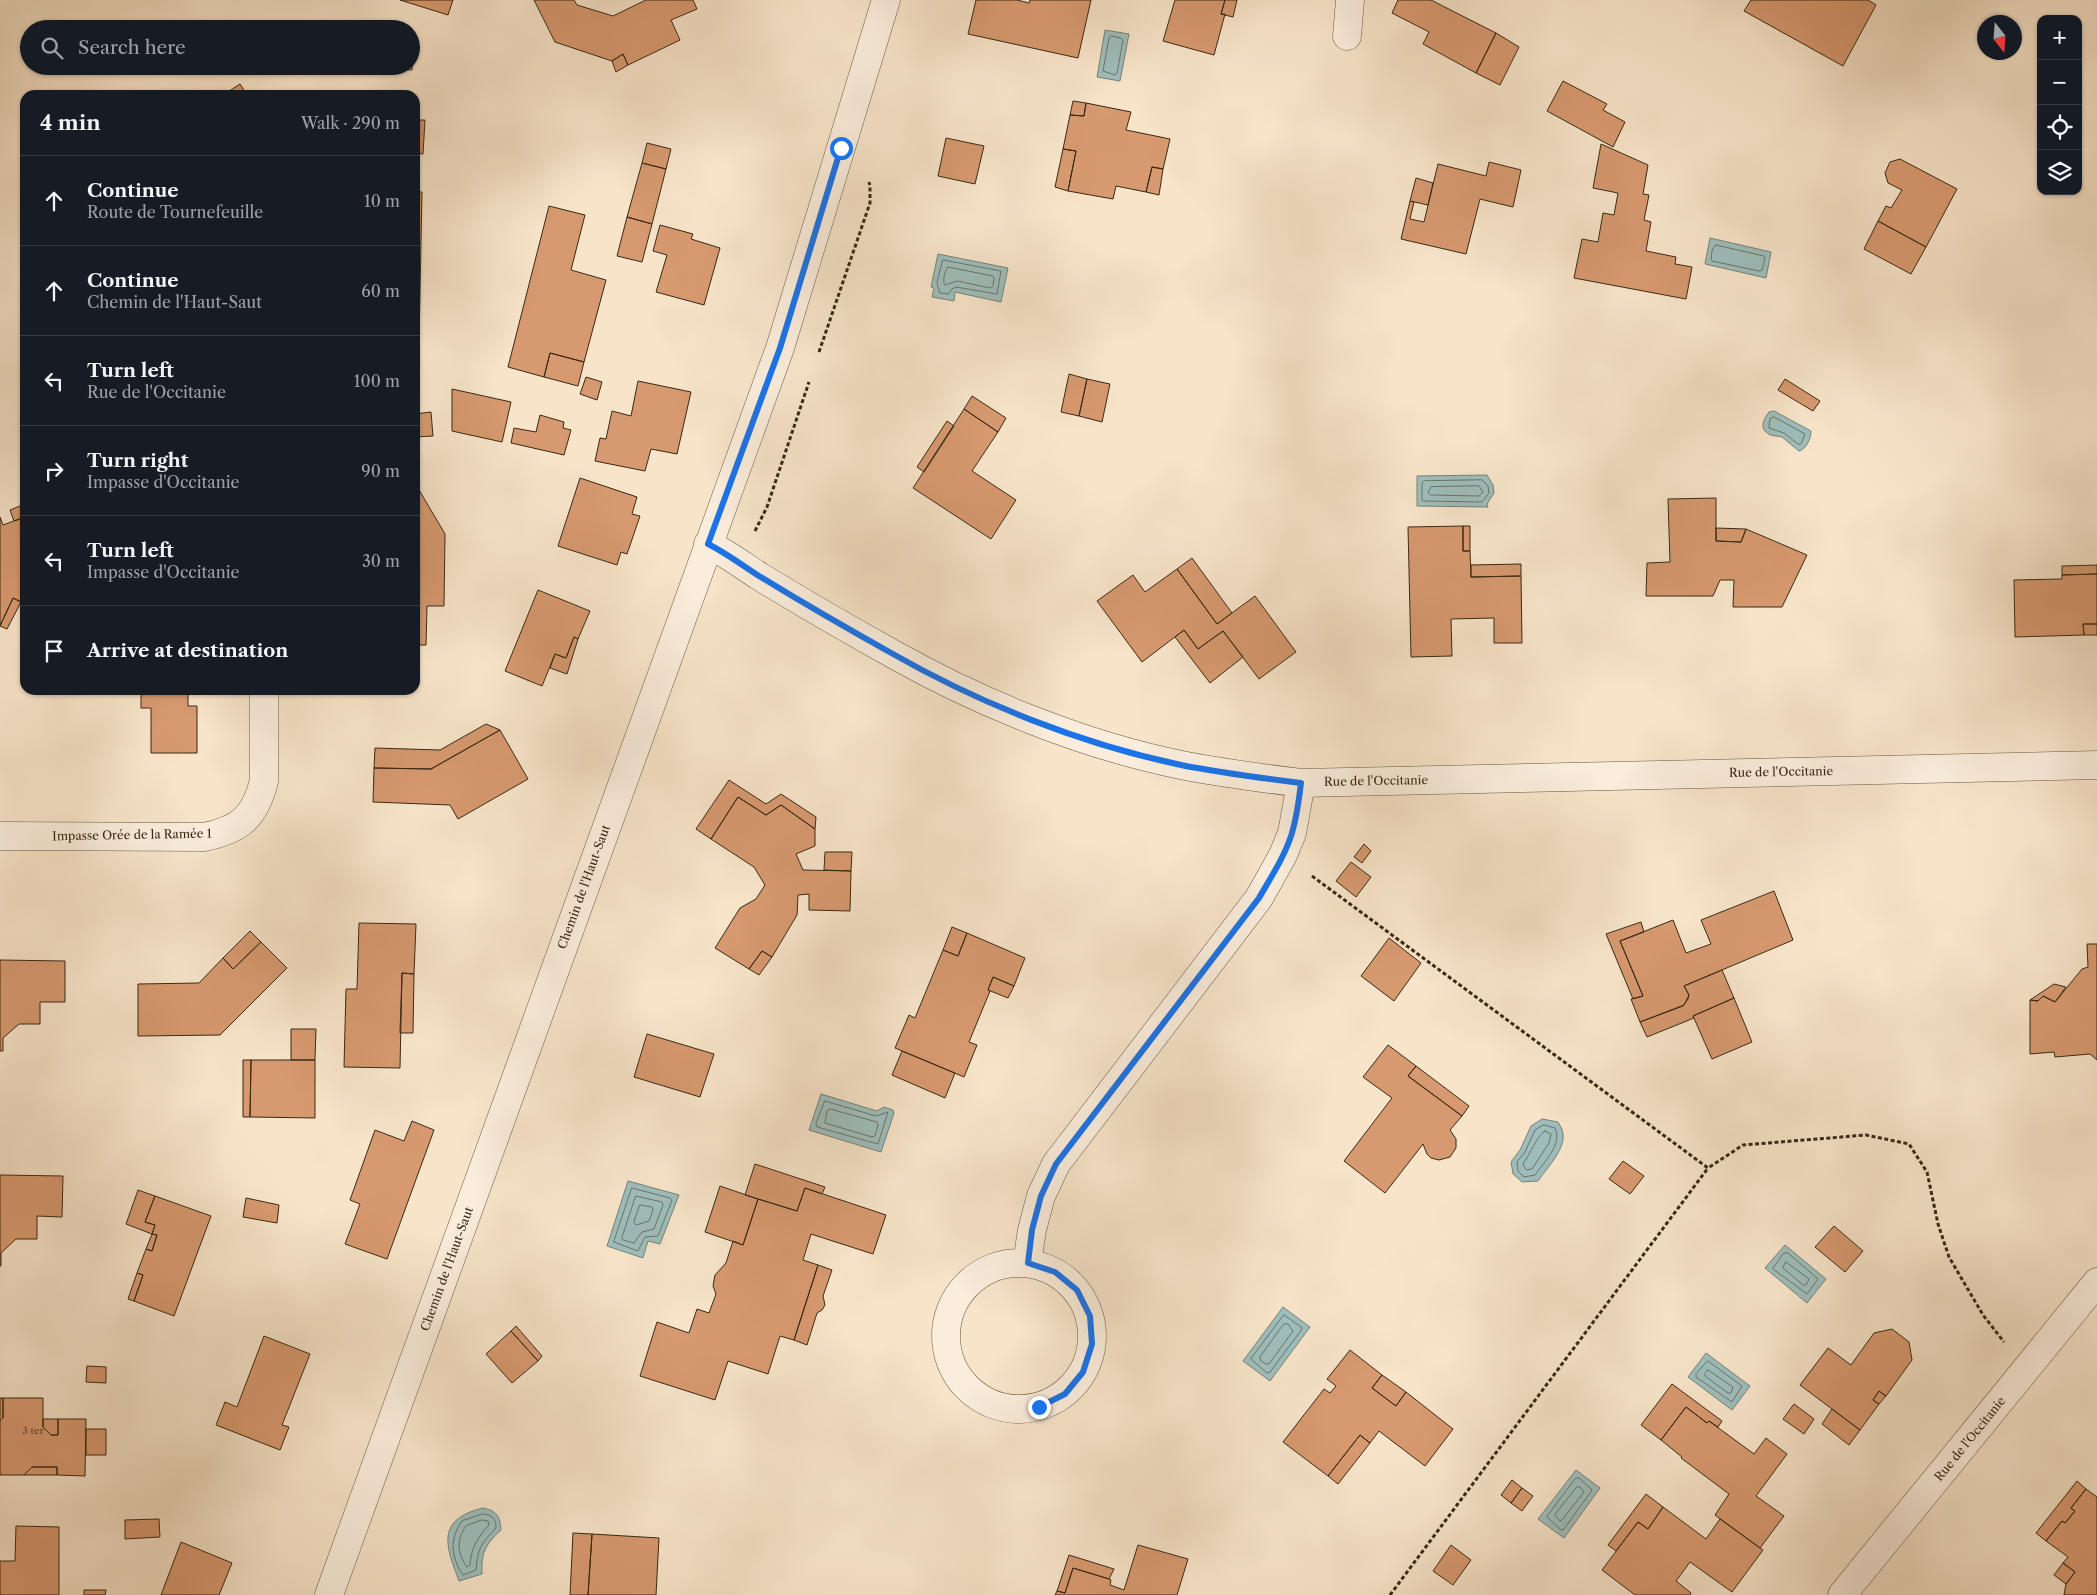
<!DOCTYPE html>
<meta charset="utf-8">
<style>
body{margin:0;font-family:"Libre Caslon Text",serif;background:#242831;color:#f1f3f6}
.controls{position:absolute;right:15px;top:15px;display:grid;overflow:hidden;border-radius:10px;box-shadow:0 1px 4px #0004}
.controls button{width:45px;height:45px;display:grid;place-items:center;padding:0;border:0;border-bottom:1px solid #363941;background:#171b24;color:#f1f3f6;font:25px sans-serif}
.compass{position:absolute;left:1977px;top:15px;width:45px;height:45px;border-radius:50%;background:#171b24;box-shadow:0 1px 4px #0004;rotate:163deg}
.stop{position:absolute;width:15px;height:15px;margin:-11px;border:4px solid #1a73e8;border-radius:50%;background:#fff}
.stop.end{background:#1a73e8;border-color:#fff;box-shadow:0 1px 5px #0008}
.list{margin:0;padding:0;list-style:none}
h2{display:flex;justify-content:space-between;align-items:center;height:65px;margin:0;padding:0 20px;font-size:21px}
h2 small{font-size:16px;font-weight:400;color:#9ea1a6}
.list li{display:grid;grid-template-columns:32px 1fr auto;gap:15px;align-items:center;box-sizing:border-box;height:90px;padding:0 20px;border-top:1px solid #363941}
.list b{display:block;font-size:19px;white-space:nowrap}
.list p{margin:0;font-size:16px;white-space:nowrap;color:#9ea1a6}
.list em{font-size:16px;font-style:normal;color:#9ea1a6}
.icon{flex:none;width:28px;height:28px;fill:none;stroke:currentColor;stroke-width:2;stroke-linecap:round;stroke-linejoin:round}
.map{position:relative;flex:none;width:2097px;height:1595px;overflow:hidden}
.search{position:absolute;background:#171b24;box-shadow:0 1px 4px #0004;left:20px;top:20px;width:400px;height:55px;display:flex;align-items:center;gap:12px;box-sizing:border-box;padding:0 18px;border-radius:28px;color:#9ea1a6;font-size:19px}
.panel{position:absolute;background:#171b24;box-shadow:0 1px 4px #0004;left:20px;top:90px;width:400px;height:605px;border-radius:15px}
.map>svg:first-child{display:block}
.water{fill:#9ebebc;stroke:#758279}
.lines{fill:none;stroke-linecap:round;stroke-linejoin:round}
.shore{stroke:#6b7468;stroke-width:1}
.building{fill:#d7996f;stroke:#382915}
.minor-casing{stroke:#685842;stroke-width:29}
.path{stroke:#382915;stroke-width:3;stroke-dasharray:4 2.5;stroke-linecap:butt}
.minor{stroke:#faeddc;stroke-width:28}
.route{stroke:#1a73e8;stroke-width:6}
.labels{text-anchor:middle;stroke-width:4;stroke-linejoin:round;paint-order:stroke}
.number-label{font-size:10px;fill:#60452c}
.street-label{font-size:12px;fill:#382915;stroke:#faeddc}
</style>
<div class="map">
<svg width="2097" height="1595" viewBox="0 0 2097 1595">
<rect width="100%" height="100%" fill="#f7e4c9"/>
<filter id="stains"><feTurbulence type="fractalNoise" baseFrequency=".004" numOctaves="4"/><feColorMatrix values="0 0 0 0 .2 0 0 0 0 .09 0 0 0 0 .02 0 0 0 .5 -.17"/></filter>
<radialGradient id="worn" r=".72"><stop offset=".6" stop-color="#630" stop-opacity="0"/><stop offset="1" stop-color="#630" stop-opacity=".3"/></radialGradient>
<!-- water -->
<path class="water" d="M1105,30L1129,34L1120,81L1097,77Z
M1710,238L1771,252L1766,278L1705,264Z
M938,254L1008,268L1001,302L955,292L954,301L932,297L934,288L931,287Z
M1774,411L1811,431C1811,439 1806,449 1799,451L1782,437L1770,435L1764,430C1761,424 1765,418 1769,412Z
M1487,475L1493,485L1494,493L1487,504L1488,507L1417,506V476Z
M821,1094L877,1111L884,1107L893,1110L894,1113L881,1152L809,1130Z
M1542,1119L1558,1122C1560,1126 1563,1130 1563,1134C1565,1150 1546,1169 1538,1181L1522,1182L1513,1174L1511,1162L1520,1150L1531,1126Z
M628,1181L679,1195L660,1244L648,1241L643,1258L607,1246Z
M1785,1245L1826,1279L1807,1303L1765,1268Z
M1283,1307L1310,1327L1270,1381L1243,1361Z
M1706,1353L1750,1386L1732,1410L1688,1377Z
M1576,1470L1600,1488L1564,1538L1538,1519Z
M483,1508C497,1511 500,1516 501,1530C485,1545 481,1553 482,1574L459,1581C446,1546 435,1520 483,1508Z"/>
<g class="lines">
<!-- shore -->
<path class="shore" d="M1111,36L1121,38L1123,40L1117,73L1115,75L1103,71L1109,38Z
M1716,245L1764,256L1765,258L1762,270L1759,271L1712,261C1710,257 1712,247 1716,245Z
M943,260L1001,271L997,294L956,287L952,289L948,294L940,293L937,283Z
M948,267L993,276L994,278L993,286L990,288L957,281L945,285C942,281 945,270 948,267Z
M1774,417L1805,434L1801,444H1798L1784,433L1769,428L1770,419Z
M1482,480L1488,486L1489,493L1482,502L1424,501L1422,500V483L1424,481Z
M1479,486L1483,492L1479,496L1431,495L1428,493L1431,487Z
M825,1101L876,1116L888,1112L878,1144L817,1127L816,1124Z
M830,1109L877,1122L878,1125L875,1136L872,1137L825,1123L827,1111Z
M1544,1125L1555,1128C1563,1144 1544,1162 1535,1175L1524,1177L1518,1171L1517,1162L1525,1152L1535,1130Z
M1545,1131L1551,1134L1549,1143L1532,1169L1526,1170L1523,1164C1530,1155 1537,1135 1545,1131Z
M632,1188L670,1198L672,1200L658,1236L645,1237L638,1251L614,1242Z
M636,1196L662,1202L663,1205L654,1229L642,1232L634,1243L623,1240L622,1238Z
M640,1205L652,1207L653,1210L649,1221L636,1225L634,1222Z
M1784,1253H1788L1818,1279L1807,1294L1773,1269Z
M1786,1262L1809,1279L1806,1285H1803L1783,1268Z
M1284,1315L1301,1327L1302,1329L1270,1372L1267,1373L1251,1359Z
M1284,1324H1288L1293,1331L1269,1364H1266L1260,1360V1357Z
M1708,1361L1742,1386L1732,1402L1696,1377V1374Z
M1708,1370L1733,1387L1731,1393H1728L1705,1376V1374Z
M1576,1478H1579L1592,1490L1564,1529L1561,1530L1547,1517Z
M1577,1487H1580L1584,1492L1562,1520L1560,1521L1555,1515Z
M483,1514C492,1515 496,1518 496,1528C480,1545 478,1548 476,1570L463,1575C451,1557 449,1539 462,1521Z
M482,1520L488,1521L489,1525C478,1537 471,1548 470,1565L467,1567C457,1553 456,1540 466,1526Z"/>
</g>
<!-- building -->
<path class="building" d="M400,0H453L448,15Z
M534,0H574L577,5L613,16L646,0H693L697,9L671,20L680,40L628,65L623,54L612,61L555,42Z
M976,0H1017L1029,3L1030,0H1091L1078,58L968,34Z
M1175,0H1225L1221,14H1225L1214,55L1163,41Z
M1225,0H1237L1233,17L1221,14Z
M1398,0H1431L1496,33L1476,73L1423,44L1429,32L1392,13Z
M1751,0H1868L1876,5L1843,66L1744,11Z
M1496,33L1519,47L1500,85L1476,73Z
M411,37H414L412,70L379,68L380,66H411Z
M623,54L628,65L616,72L612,61Z
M1563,81L1607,104L1603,110L1625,122L1613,147L1547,111Z
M240,84L247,95H223Z
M1073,101L1086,103L1084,116L1070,115Z
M1086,103L1131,112L1126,130L1170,139L1163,169L1152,167L1146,192L1116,186L1113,199L1068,191L1076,151L1063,149L1070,115L1084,116Z
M415,120H425L423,154L415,153Z
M946,138L984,146L975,184L938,176Z
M647,143L671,149L666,169L642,163Z
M1601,144L1648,165L1643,194L1649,195L1644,220L1651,222L1646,251L1676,257L1675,264L1692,267L1686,299L1574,278L1582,239L1598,242L1603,213L1614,215L1618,193L1593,188Z
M1063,149L1076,151L1068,191L1055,187Z
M1900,159L1957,189L1926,247L1878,221L1886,206L1891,208L1902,190L1888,183L1885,173L1890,162Z
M1489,162L1521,170L1513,207L1480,199L1466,254L1401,239L1410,201L1414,202L1410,219L1424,222L1438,164L1486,176Z
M642,163L666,169L652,224L627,217Z
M1152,167L1163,169L1159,195L1146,192Z
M1416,178L1433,183L1428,205L1410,201Z
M415,192H422L419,343H415Z
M549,206L585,215L571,270L606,280L584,362L550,353L544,377L508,367Z
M627,217L652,224L642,262L617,256Z
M1878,221L1926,247L1911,274L1864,249Z
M660,225L693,234L691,239L720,248L704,305L656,292L667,255L653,251Z
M550,353L584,362L578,386L544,377Z
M1069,374L1087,379L1079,416L1061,412Z
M586,377L602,382L597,400L580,394Z
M1087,379L1110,384L1102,422L1079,416Z
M1785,379L1820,401L1813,411L1778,390Z
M638,381L691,392L677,454L651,449L645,471L595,461L600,438L606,439L612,411L631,416Z
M452,389L511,402L502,442L452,431Z
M972,396L1006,418L998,432L964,409Z
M964,409L998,432L972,471L1016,500L991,539L913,488Z
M431,412L433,436L415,437V414Z
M540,415L564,422L563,428L571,430L564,455L511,443L514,428L536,432Z
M947,421L954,426L924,472L917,467Z
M580,478L637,497L632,514L640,516L627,554L621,552L617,565L558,546Z
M415,483L445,534L444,606H427L426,645H415Z
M1716,498V541L1741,542L1746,529L1807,555L1782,607H1733L1734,580H1720L1713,596H1646L1647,563L1670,562L1668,499Z
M25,504V517L14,521L10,510Z
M0,517L3,525L25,517V600L21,602L13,598L0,626Z
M1463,526V551H1470L1471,577L1521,576L1522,643H1494V618L1451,619L1452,656L1411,657L1408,527Z
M1463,526H1470V551H1463Z
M1716,528L1746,529L1741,542L1716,541Z
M1192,558L1232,613L1217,624L1177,569Z
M1521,564V576L1471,577V565Z
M2097,565V574L2062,575V566Z
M1177,569L1217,624L1255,596L1296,652L1259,679L1223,631L1198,649L1184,630L1142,662L1097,601L1133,575L1145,592Z
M2097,574V624H2083L2084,635L2015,637L2014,580L2062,579V575Z
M538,590L590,611L578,639L574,637L566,658L555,654L542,686L505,671Z
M13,598L21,602L7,629L0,626Z
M2083,624H2097V635H2084Z
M1184,630L1198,649L1223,631L1243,657L1210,683L1175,637Z
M574,637L578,639L567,674L550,668L555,654L566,658Z
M141,690H188V706H197V753H151V708H141Z
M486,724L500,730L431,769L374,768L375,748L440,750Z
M500,730L528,779L458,819L450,805L373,802L374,768L431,769Z
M729,780L766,804L781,794L816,817L815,829L781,805L766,815L738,797L711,839L696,829Z
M738,797L766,815L781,805L815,829V846L796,854L803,870L851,871L850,911L809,910V894L798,895L797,915L772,957L762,951L749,969L715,948L740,908L756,899L765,885L754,867L711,839Z
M1364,844L1371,851L1362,863L1354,857Z
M825,852H852L851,871L824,870Z
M1351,862L1371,877L1356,897L1336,881Z
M1774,891L1793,940L1684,986L1689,995L1684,1005L1640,1022L1631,999L1643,996L1620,941L1673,920L1686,953L1711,944L1701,920Z
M1641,922L1644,932L1620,941L1643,996L1633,999L1606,934Z
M359,923L416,924L414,974L402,973L400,1068L344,1067L346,989H357Z
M952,927L967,933L958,956L943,950Z
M250,931L261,942L233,969L223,958Z
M967,933L1025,958L1014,986L993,977L988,990L990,991L969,1042L977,1045L964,1077L895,1048L909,1015L915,1018L943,950L958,956Z
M1389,938L1421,963L1394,1001L1361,976Z
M261,942L287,968L220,1035L138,1036V984L199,983L223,958L233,969Z
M2087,944H2097V1060L2090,1054L2055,1057L2054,1052L2030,1054V1000L2038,1001L2043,996L2055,1002L2082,969L2088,967Z
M762,951L772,957L759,975L749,969Z
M0,960L65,961V1002H40V1024H19L3,1038V1051H0Z
M1722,970L1734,998L1693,1016L1694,1018L1647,1037L1640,1022L1683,1006L1688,999L1689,995L1684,986Z
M402,973L414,974L413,1033H400Z
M993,977L1014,986L1008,998L988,990Z
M2054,984L2066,987L2055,1002L2043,996L2038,1001L2030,1000Z
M1734,998L1752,1042L1712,1059L1693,1016Z
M291,1029H316L315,1060H291Z
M647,1034L714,1054L700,1097L634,1077Z
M1388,1045L1416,1066L1408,1076L1462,1116L1450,1130L1456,1139V1148L1450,1157L1439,1160L1431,1158L1427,1154L1423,1144L1385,1193L1344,1161L1392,1098L1363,1077Z
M902,1051L955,1073L945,1098L892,1075Z
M243,1060H251L250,1117H243Z
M251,1060H315V1118L250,1117Z
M1416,1066L1469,1106L1462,1116L1408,1076Z
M412,1121L434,1130L387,1259L345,1244L360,1204L350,1200L375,1130L404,1141Z
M1623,1161L1644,1176L1630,1194L1609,1179Z
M755,1164L825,1187L822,1194L805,1188L797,1211L745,1195Z
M0,1175L63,1176L62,1217L37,1216V1239H16L1,1253V1266H0Z
M720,1186L758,1199L743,1245L705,1232Z
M805,1188L886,1215L873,1254L811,1234L803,1260L818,1265L794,1340L780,1336L768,1374L728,1361L715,1400L640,1376L657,1322L689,1333L697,1309L709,1313L716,1294L713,1286L715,1275L726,1263L733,1241L743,1245L758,1199L797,1211Z
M138,1190L155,1196L145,1222L155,1225L152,1234L126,1224Z
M155,1196L211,1216L174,1316L134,1301L143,1275L137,1273L146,1249L152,1251L157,1235L152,1234L155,1225L145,1222Z
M246,1198L279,1205L277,1223L243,1217Z
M1834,1226L1863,1251L1845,1272L1815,1247Z
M152,1234L157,1235L152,1251L146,1249Z
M818,1265L832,1270L823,1296L825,1305L822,1310L817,1313L807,1345L794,1340Z
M137,1273L143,1275L134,1301L128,1299Z
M516,1326L542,1356L538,1361L511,1331Z
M1892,1329L1909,1342L1912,1360L1886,1396L1879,1391L1873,1400L1879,1404L1860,1430L1800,1385L1828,1348L1851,1365L1874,1333Z
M511,1331L538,1361L512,1383L486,1354Z
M264,1336L310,1354L282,1425L289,1427L280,1450L216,1425L225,1402L237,1407Z
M1350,1350L1382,1375L1372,1388L1396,1406L1406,1392L1453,1429L1425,1466L1379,1431L1370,1443L1360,1435L1328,1476L1283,1442L1324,1389L1330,1393L1336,1386L1327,1379Z
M87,1366L106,1367V1383L86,1382Z
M1382,1375L1406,1392L1396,1406L1372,1388Z
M1672,1384L1722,1421L1718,1427L1709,1421L1707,1423L1686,1407L1661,1440L1641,1425Z
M1879,1391L1886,1396L1879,1404L1873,1400Z
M0,1398H3V1418L0,1421Z
M3,1398H43V1427L51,1435H58V1419H86L85,1476L57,1475V1467H32L24,1475H0V1421L3,1418Z
M1794,1404L1814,1419L1804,1434L1783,1419Z
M1686,1407L1707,1423L1709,1421L1754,1454L1766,1438L1787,1454L1756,1496L1784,1516L1760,1548L1715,1515L1729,1494L1681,1458L1682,1457L1661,1440Z
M1832,1409L1860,1430L1849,1445L1822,1424Z
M43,1419H58V1435H51L43,1427Z
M86,1429H106V1455H86Z
M1360,1435L1370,1443L1338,1484L1328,1476Z
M32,1467H57V1475H24Z
M1512,1480L1522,1488L1511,1503L1501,1495Z
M2077,1481L2086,1489L2071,1508L2075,1511L2065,1523L2062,1521L2046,1541L2036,1533Z
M1522,1488L1533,1496L1522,1511L1511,1503Z
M2086,1489L2097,1497V1595H2064L2066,1584L2075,1572L2063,1563L2068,1557L2046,1541L2062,1521L2065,1523L2075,1511L2071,1508Z
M1646,1494L1663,1507L1648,1529L1638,1522L1616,1551L1608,1545Z
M1663,1507L1706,1539L1720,1519L1763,1550L1732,1592L1690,1562L1676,1581L1691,1593L1690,1595H1635L1602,1570L1638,1522L1648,1529Z
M159,1519L160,1537L125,1539V1520Z
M16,1526L59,1527V1595H0V1561H15Z
M573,1533L592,1534L588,1595H570Z
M592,1534L659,1538L656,1595H588Z
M181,1542L232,1563L219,1595H161Z
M1138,1545L1188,1559L1177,1595H1055L1057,1591L1065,1593L1073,1568L1109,1579L1111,1580L1110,1585L1124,1590Z
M1451,1545L1471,1560L1453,1585L1433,1571Z
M1069,1555L1114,1569L1109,1579L1073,1568L1065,1593L1057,1591Z
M2063,1563L2075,1572L2066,1584L2054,1575Z
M84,1590H106L105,1595H84Z"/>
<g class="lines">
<!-- minor casing -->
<g class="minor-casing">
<path id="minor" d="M1347,36L1350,0
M708,544C726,553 742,565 759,576C803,603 848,629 893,654C980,703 1083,745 1181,765C1221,773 1261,778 1301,783L2097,765
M0,836L204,837C240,830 255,817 264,781V690
M1027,1263L1032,1230L1041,1196L1056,1164L1259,898L1283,855L1292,833L1301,783
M946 1336a73 73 0 1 1 146 0a73 73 0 1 1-146 0Z
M329,1595L780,348L886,0
M1842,1595L2097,1282"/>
</g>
<!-- path -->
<path class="path" d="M819,352L870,203V186L869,182
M755,531L767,507L809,382
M1312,876L1708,1168L1743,1145L1866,1135L1909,1144L1927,1172L1938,1224L1949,1257L1983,1315L2004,1342
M1390,1595L1708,1168"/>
<!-- minor -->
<use href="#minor" class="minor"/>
</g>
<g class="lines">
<!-- route -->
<path class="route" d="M841,148L780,348L708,544C726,553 742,565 759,576C803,603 848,629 893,654C981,704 1081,744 1181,765C1221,773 1261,778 1301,783C1299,800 1297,816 1292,833C1285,856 1271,877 1259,898L1056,1164L1041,1196L1032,1230L1028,1263L1055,1272L1077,1290L1090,1316L1092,1344L1083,1372L1065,1394L1039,1407"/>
</g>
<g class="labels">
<!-- number labels -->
<g class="number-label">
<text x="33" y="1434">3 ter</text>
</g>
<!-- street labels -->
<g class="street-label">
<text transform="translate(1781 772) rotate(-1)" y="4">Rue de l'Occitanie</text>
<text transform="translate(1376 781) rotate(-1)" y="4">Rue de l'Occitanie</text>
<text transform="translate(132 835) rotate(-1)" y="4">Impasse Orée de la Ramée 1</text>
<text transform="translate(584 887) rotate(-70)" y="4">Chemin de l'Haut-Saut</text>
<text transform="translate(447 1269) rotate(-70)" y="4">Chemin de l'Haut-Saut</text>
<text transform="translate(1970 1439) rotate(-51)" y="4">Rue de l'Occitanie</text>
</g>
</g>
<rect width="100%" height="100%" filter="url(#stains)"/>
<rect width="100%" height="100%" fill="url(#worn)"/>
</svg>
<div class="controls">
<button>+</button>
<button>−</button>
<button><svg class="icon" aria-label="locate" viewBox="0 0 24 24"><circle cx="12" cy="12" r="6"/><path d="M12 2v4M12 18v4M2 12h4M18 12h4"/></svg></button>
<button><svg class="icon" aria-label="layers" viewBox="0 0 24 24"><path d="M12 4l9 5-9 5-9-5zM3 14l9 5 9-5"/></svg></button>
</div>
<svg class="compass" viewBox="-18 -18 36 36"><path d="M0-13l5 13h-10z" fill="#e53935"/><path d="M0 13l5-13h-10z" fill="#9ea1a6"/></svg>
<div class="stop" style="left:841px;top:148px"></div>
<div class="stop end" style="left:1039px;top:1407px"></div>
<div class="search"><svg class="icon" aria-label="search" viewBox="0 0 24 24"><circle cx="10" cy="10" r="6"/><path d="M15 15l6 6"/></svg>Search here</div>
<section class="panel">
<h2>4 min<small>Walk · 290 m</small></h2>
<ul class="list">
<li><svg class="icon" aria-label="ahead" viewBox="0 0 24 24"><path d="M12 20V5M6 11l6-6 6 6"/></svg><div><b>Continue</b><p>Route de Tournefeuille</p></div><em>10 m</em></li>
<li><svg class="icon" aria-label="ahead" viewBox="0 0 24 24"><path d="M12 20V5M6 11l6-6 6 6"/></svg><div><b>Continue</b><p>Chemin de l'Haut-Saut</p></div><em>60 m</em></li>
<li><svg class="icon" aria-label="left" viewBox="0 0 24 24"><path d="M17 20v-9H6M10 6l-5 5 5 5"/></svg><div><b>Turn left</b><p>Rue de l'Occitanie</p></div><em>100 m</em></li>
<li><svg class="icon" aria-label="right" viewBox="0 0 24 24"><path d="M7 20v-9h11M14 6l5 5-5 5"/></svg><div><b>Turn right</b><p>Impasse d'Occitanie</p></div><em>90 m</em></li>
<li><svg class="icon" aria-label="left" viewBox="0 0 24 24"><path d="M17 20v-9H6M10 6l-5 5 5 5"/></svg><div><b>Turn left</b><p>Impasse d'Occitanie</p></div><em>30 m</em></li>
<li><svg class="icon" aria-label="arrive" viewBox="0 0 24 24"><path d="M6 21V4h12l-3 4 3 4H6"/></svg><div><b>Arrive at destination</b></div></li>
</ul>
</section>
</div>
